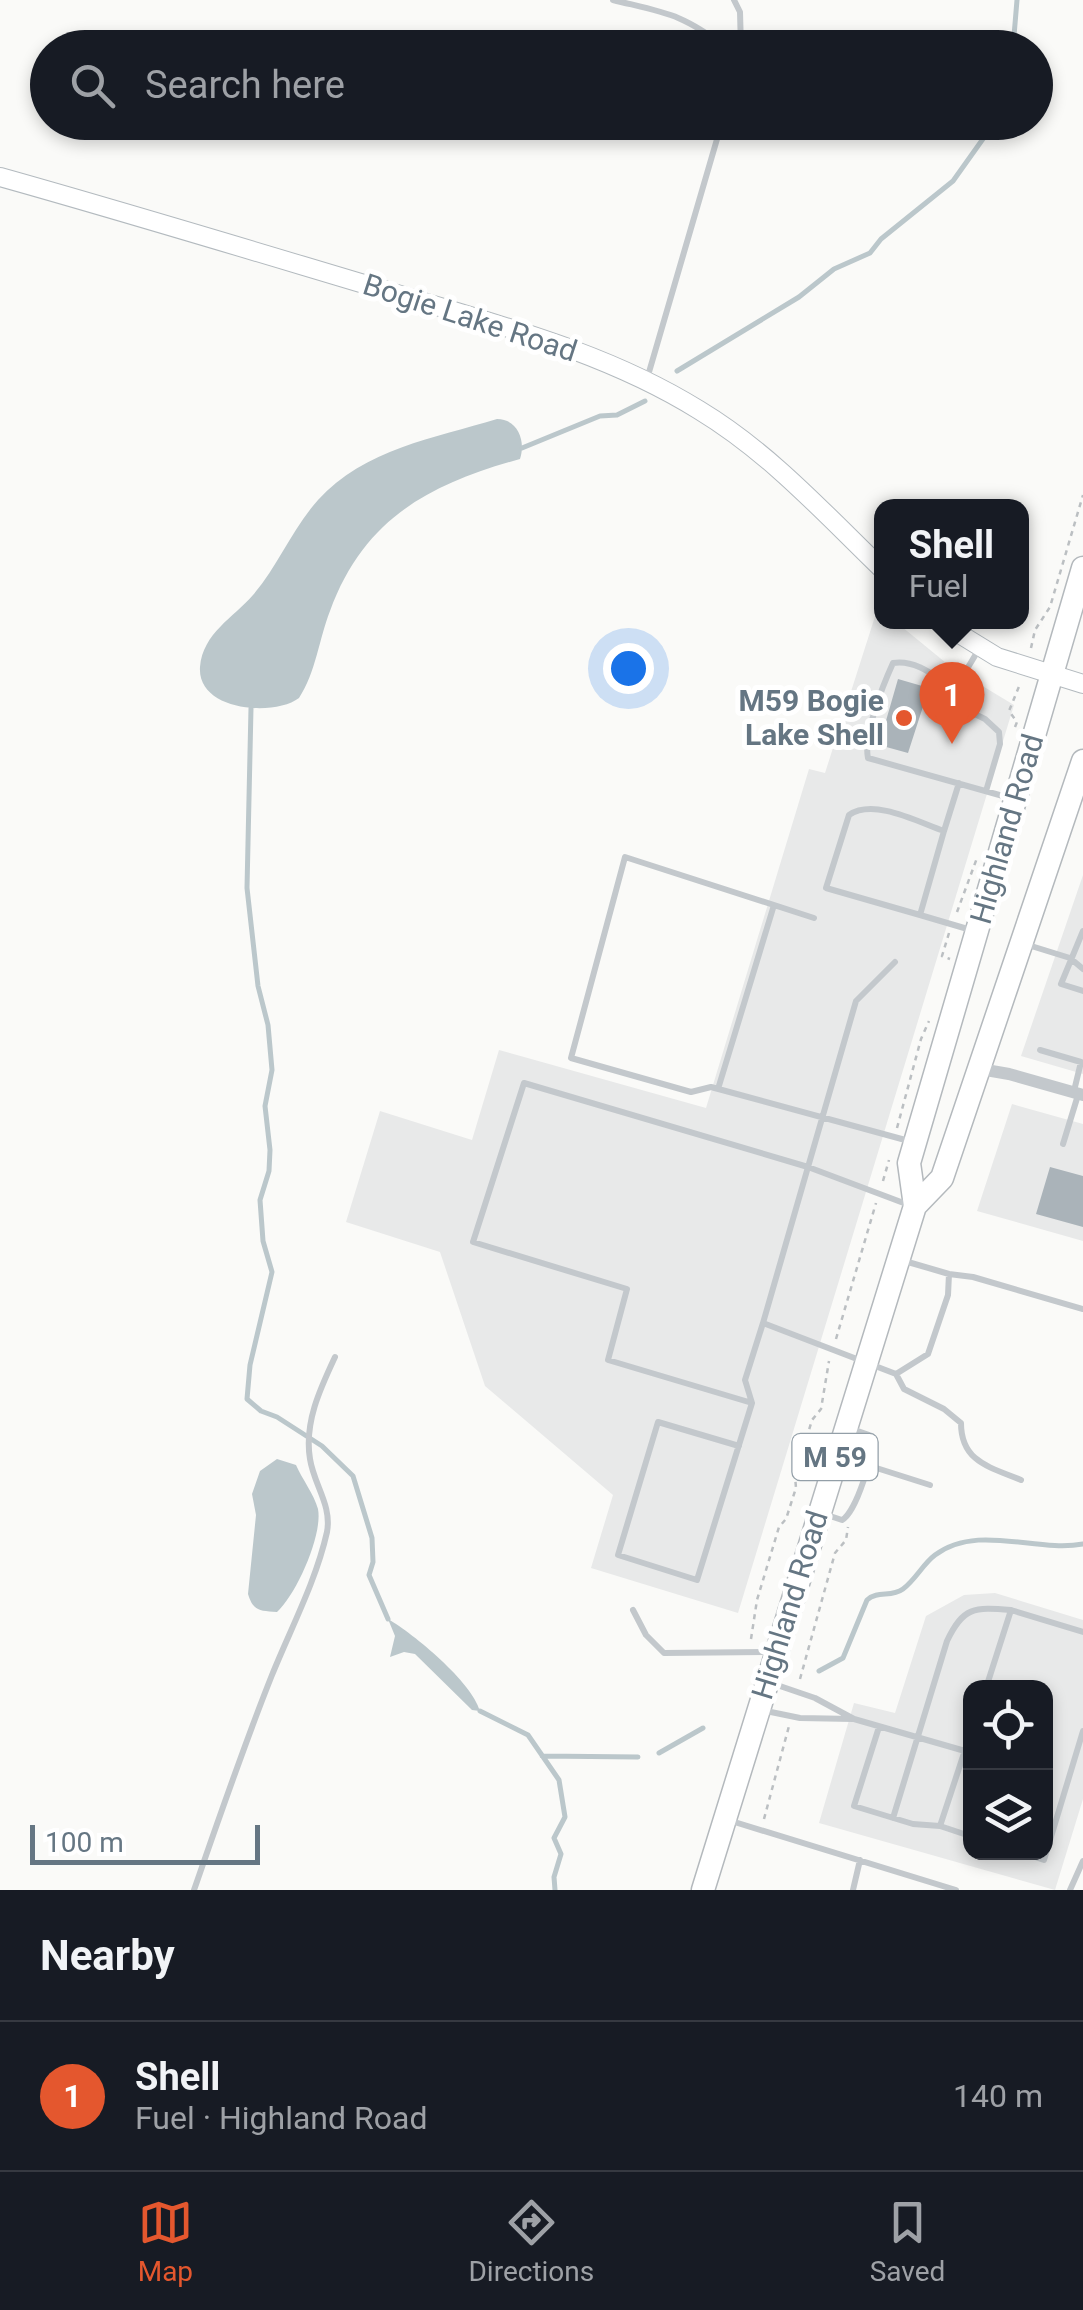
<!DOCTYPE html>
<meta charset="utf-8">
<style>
body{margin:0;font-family:Roboto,sans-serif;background:#20242c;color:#f1f3f6}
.controls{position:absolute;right:30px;bottom:30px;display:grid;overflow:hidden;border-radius:20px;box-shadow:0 5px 15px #0003}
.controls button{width:90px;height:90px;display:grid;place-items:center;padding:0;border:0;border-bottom:2px solid #363941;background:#171b24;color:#f1f3f6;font:50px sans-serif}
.scale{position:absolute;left:30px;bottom:25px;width:230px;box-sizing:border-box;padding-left:10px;border:5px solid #657683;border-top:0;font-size:28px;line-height:35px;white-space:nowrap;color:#657683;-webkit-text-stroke:8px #fff;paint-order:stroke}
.you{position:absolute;left:628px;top:668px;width:35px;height:35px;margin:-25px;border:8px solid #fff;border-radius:50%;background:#1a73e8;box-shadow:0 0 0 15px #1a73e833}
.badge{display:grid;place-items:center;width:65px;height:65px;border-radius:50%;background:#e4572e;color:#fff;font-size:32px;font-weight:700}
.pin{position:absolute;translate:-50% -82px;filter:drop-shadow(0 2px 5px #0008)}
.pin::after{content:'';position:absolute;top:52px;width:35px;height:30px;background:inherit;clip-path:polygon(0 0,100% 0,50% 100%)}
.popup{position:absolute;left:874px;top:499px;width:155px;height:130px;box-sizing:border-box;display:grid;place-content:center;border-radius:20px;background:#171b24;filter:drop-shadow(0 2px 8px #0005);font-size:32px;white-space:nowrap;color:#9ea1a6}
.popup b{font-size:38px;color:#f1f3f6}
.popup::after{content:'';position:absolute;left:50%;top:100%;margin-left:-20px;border:20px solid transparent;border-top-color:#171b24}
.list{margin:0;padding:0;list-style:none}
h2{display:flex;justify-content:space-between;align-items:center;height:130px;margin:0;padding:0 40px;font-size:42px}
h2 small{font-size:32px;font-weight:400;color:#9ea1a6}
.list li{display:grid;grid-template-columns:65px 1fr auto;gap:30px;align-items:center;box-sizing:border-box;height:150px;padding:0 40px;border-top:2px solid #363941}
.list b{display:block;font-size:38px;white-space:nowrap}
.list p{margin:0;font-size:32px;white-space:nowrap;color:#9ea1a6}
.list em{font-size:32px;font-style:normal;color:#9ea1a6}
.icon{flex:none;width:55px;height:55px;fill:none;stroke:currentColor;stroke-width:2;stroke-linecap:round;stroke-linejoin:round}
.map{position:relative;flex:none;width:1083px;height:1890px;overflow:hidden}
.search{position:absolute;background:#171b24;box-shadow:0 5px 15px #0003;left:30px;right:30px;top:30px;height:110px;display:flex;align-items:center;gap:25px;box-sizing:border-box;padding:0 35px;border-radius:55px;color:#9ea1a6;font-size:38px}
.sheet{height:280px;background:#171b24}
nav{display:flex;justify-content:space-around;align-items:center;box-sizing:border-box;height:140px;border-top:2px solid #363941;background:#171b24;font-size:28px;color:#9ea1a6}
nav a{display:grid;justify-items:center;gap:5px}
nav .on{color:#e4572e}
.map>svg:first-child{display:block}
.built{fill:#e8e9e9;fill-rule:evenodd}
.water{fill:#bbc7cb}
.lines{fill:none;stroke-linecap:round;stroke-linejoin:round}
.stream{stroke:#bbc7cb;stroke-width:5}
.building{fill:#aab3b9}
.secondary-casing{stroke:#b3babf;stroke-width:20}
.trunk-casing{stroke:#b4b9bd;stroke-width:25}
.path{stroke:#bbbfc2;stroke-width:2.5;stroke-dasharray:5 5;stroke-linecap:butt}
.service{stroke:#c3c8cc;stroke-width:6}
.minor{stroke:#c3c8cc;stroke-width:12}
.secondary{stroke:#fff;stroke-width:18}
.trunk{stroke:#fff;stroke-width:22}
.poi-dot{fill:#e4572e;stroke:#fff;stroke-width:4}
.labels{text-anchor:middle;stroke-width:10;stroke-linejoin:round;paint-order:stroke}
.shield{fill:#fff;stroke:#939fa8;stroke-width:2.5}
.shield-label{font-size:28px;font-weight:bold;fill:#657683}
.street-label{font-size:30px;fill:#657683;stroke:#fff}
.poi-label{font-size:30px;font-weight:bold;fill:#657683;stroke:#fff;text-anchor:end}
</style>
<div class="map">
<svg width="1083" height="1890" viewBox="0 0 1083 1890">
<rect width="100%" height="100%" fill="#fafaf8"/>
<!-- built -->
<path class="built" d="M878,607L882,610V622H896L951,667L1014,705L738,1613L591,1568L613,1495L485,1386L440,1252L346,1222L380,1111L472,1140L499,1050L706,1108L809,769L825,773Z
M1083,875V1074L1021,1056Z
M1012,1104L1083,1124V1241L977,1211Z
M995,1593L1083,1620V1799L1055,1890L819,1823L854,1703L895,1713L926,1616L964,1595ZM970,1688H1046V1852H970Z"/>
<!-- water -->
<path class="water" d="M497,419C518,419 526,441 520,459C430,484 364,518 330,611C319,639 316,672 299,698C274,717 197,711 200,667C203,633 233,618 253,595C278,566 292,529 318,500C364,449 435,438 497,419Z
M277,1459L296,1465C302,1479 314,1494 318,1509C323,1535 296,1595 277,1612C260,1611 253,1611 248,1594L256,1515L252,1494L260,1471Z
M388,1619C414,1634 472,1682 480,1711L472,1710L415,1654L404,1652L390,1657L395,1636Z"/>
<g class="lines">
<!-- stream -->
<path class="stream" d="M1013,48L1017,0
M677,371L799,297L834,269L870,253L881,239L953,181L995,122
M522,448L600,416L617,415L645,401
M251,708L247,888L258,986L268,1025L272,1070L265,1106L270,1150L269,1171L260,1200L263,1241L272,1272L250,1365L247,1399L261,1411L277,1417L322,1446L353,1476L372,1538L373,1562L369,1575L388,1619
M819,1671L843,1658L867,1600C878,1590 891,1598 903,1589C916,1579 923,1564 935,1555C978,1523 1036,1553 1083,1544
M480,1711L528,1735L559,1780L565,1817L554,1838L561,1854L554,1877L555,1890
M659,1753L703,1728
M542,1756L638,1757"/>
</g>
<!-- building -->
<path class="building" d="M898,679L929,688L908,753L879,745Z
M1050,1167L1083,1176V1227L1036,1214Z"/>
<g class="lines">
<!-- secondary casing -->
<g class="secondary-casing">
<path id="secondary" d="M0,177C132,214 263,254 394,293C498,325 606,352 699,410C770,453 823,512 882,569
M940,622L997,657L1083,684"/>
</g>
<!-- trunk casing -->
<g class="trunk-casing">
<path id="trunk" d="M915,1206L942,1178L1083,761
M703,1890L915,1206L909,1163L1083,568"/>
</g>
<!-- path -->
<path class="path" d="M1031,648L1035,630L1050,607L1083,495
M1015,727L1017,722L1009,711L1020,684
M957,912L977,858
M949,933L942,956L950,959
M897,1128L921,1039L929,1021
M883,1181L889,1160
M836,1339L876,1203
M751,1639L757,1600L779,1527L786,1519L796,1488L795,1476L812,1420L821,1409L829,1361
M800,1679L835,1553L846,1540L848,1527
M764,1819L789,1726"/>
<!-- service -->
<path class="service" d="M613,0C666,13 681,13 727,48
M734,0L740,12L741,48
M647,379L722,122
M979,649L949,699L952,703L985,719L999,732L1000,744L986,791
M955,689C936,677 916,659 893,663C883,685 863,735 868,758L1010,798
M944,831L959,783
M920,915L944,831C918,822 874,798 849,815L826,888L920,915L971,930
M814,918L625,857L571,1058L691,1092L711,1087L909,1141
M1083,931L1061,984L1083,991
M1028,945L1070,958L1083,969
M895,962L856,1001L808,1167L909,1205
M1040,1050L1081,1062L1074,1091
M718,1089L774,905
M1063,1144L1078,1095
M901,1260L949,1274L973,1277L1083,1309
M896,1374L928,1354L948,1295L949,1274
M752,1403L745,1380L763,1323
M739,1446L658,1422L618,1555L697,1580L752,1403L608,1360L627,1289L473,1242L524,1083L808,1167L763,1323L896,1374L904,1389L944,1409L961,1423C961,1462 990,1467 1021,1480
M867,1465L930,1485
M824,1514L842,1520C856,1513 875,1452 872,1436L852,1429
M633,1610L646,1635L664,1653L769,1652
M774,1684L815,1698L854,1719L965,1751
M986,1688L1011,1610L1083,1632
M766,1711L800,1718L853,1719
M879,1727L854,1806L913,1824L940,1826
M970,1735L940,1826L970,1836
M893,1818L947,1641C963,1607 974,1607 1011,1610
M728,1820L956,1890
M1021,1852L1044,1860L1083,1731
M194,1890C219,1818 244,1745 272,1675C291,1628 316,1581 327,1532C332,1505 314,1485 310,1459C304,1423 320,1389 335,1357
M853,1890L860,1860
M1070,1890L1083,1861"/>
<!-- minor -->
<path class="minor" d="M980,1069L1009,1074L1083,1095"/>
<!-- secondary -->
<use href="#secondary" class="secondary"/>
<!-- trunk -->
<use href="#trunk" class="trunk"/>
</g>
<!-- markers -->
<circle class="poi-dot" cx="904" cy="718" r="10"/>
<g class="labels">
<!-- shield labels -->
<rect class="shield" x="792.5" y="1434" width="85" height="46" rx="8"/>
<g class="shield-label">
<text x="835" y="1467">M 59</text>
</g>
<!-- street labels -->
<g class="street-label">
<text transform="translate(470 318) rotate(18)" y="10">Bogie Lake Road</text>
<text transform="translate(1007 829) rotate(-74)" y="10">Highland Road</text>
<text transform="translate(790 1605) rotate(-73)" y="10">Highland Road</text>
</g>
<!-- poi labels -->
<g class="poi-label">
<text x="884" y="711">M59 Bogie<tspan x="884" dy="34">Lake Shell</tspan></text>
</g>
</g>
</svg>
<div class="controls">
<button><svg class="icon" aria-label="locate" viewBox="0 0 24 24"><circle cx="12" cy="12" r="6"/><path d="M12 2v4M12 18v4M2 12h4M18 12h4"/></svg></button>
<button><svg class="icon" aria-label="layers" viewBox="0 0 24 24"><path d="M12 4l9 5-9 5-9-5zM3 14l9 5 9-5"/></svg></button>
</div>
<div class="scale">100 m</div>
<div class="you"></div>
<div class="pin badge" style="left:952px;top:744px">1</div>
<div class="popup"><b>Shell</b>Fuel</div>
<div class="search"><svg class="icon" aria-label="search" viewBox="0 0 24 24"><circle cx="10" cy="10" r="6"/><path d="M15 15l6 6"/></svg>Search here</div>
</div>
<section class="sheet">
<h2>Nearby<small></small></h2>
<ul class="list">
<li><span class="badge">1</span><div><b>Shell</b><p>Fuel · Highland Road</p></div><em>140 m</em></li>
</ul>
</section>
<nav>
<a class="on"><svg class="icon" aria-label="map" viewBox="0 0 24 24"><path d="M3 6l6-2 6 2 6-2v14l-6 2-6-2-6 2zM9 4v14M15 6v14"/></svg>Map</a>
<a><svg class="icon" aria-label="directions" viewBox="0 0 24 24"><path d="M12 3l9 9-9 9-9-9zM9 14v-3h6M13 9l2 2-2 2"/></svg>Directions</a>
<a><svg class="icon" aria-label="saved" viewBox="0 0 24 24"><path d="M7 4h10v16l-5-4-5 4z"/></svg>Saved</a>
</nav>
